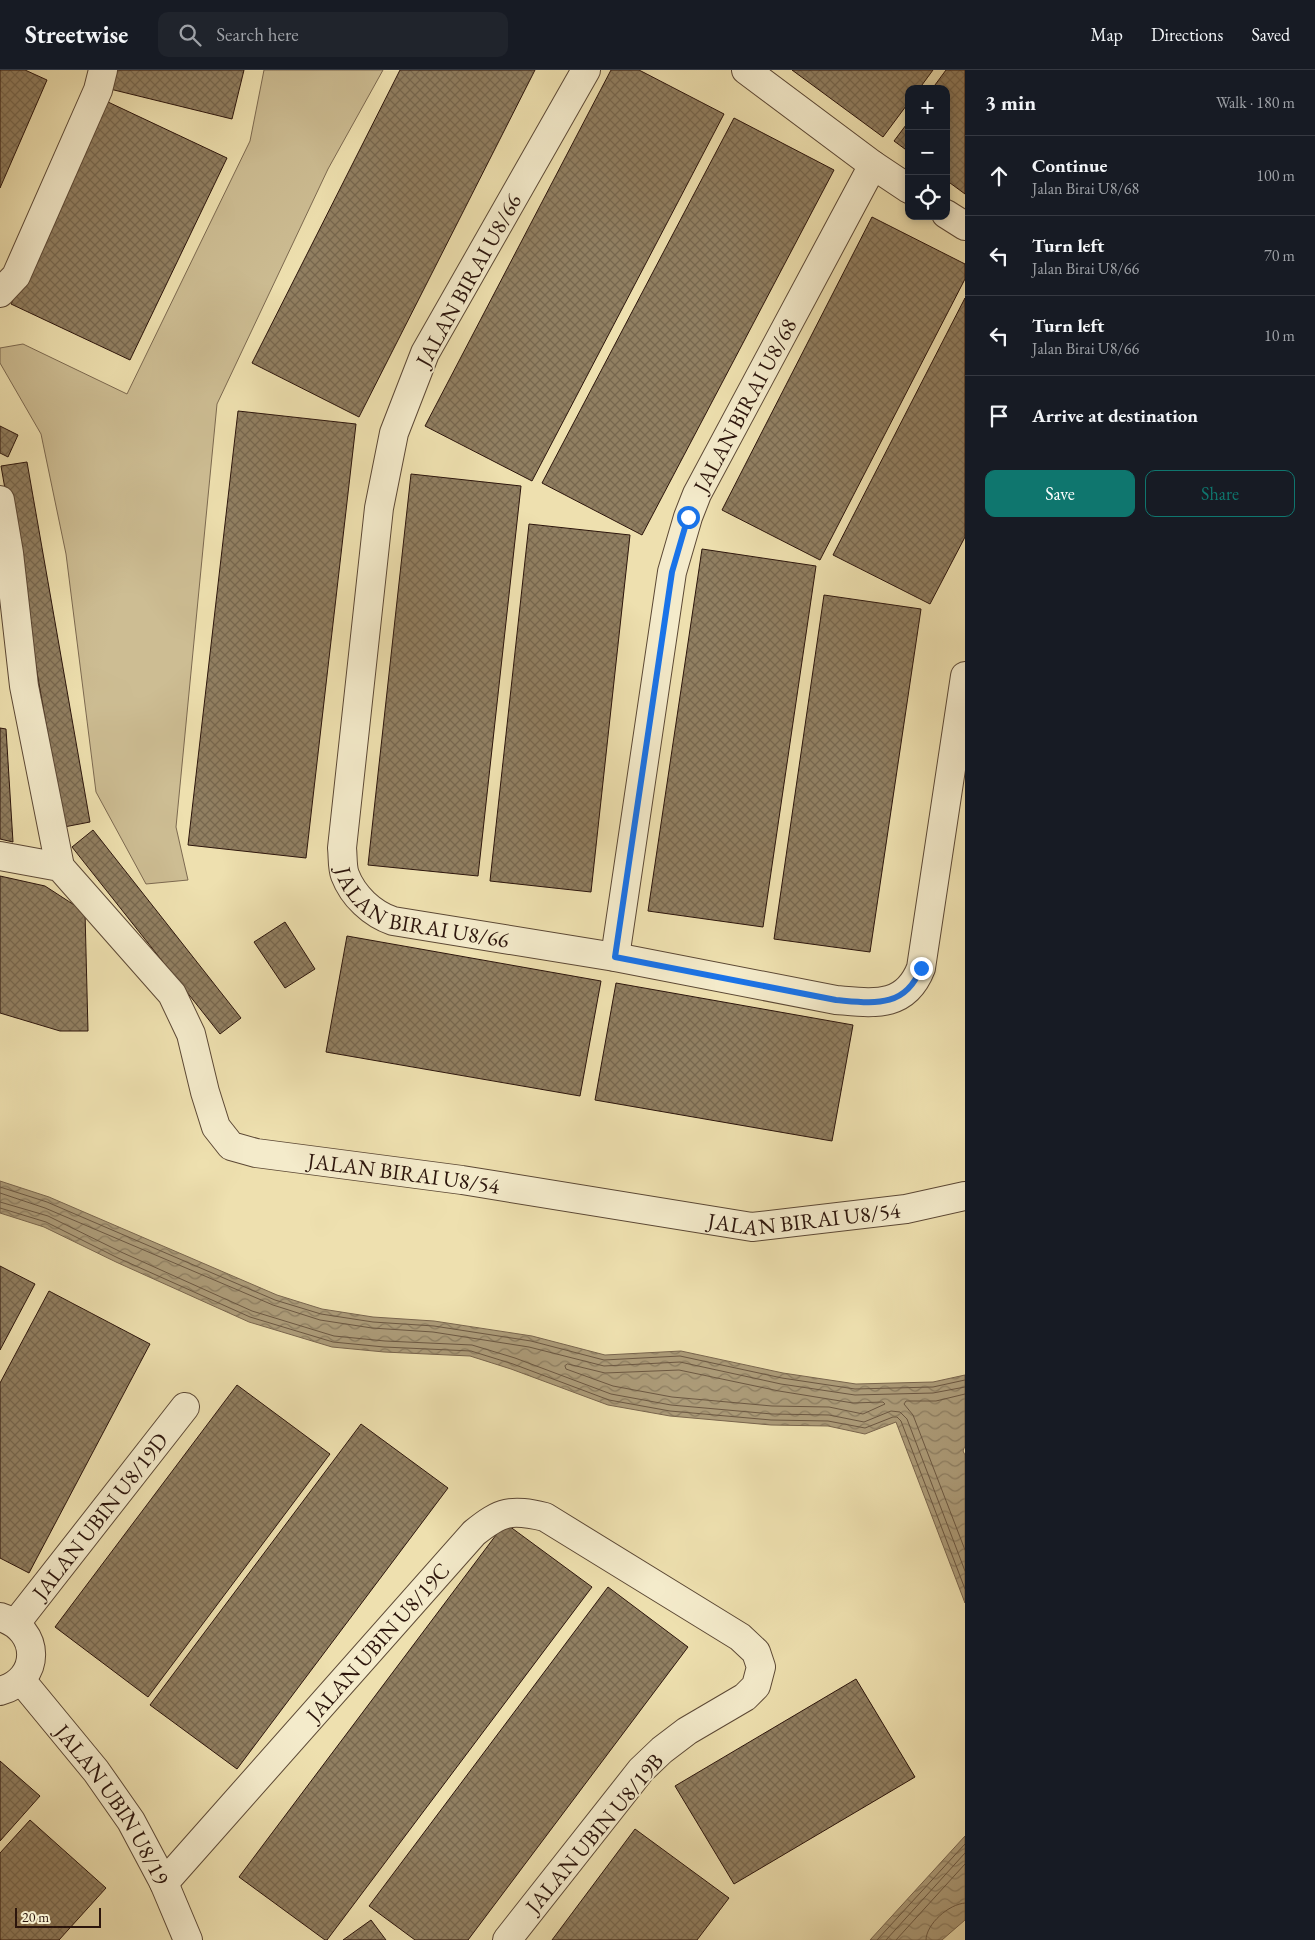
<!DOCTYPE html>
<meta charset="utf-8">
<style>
body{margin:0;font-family:"EB Garamond",serif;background:#20242c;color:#f1f3f6}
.controls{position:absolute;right:15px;top:15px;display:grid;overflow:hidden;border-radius:10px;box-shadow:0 2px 8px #0003}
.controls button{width:45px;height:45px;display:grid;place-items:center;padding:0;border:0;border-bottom:1px solid #363941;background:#171b24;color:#f1f3f6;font:25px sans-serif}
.scale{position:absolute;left:15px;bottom:12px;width:86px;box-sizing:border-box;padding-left:5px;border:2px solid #2c150c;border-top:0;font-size:14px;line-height:18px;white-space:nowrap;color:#2c150c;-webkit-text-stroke:4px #f4ebcb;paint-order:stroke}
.stop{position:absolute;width:15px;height:15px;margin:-11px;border:4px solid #1a73e8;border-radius:50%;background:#fff}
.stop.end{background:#1a73e8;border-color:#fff;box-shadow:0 1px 5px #0008}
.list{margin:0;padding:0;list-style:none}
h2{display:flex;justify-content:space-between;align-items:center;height:65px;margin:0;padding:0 20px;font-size:21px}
h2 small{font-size:16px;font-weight:400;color:#9ea1a6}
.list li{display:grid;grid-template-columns:32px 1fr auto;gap:15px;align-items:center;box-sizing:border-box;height:80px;padding:0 20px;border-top:1px solid #363941}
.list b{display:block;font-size:19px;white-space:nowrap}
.list p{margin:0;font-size:16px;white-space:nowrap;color:#9ea1a6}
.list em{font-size:16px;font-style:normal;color:#9ea1a6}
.actions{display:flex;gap:10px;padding:15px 20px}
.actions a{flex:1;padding:11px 0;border:1px solid #0f766e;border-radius:10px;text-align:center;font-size:18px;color:#0f766e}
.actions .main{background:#0f766e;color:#fff}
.icon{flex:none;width:28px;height:28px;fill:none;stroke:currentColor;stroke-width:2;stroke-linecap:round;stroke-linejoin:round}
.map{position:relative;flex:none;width:965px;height:1870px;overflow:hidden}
header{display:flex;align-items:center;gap:30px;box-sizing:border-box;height:70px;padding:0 25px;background:#171b24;border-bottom:1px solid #363941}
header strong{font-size:24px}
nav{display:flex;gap:28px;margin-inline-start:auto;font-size:18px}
.search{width:350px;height:45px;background:#20242c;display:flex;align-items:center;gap:12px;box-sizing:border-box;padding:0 18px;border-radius:10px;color:#9ea1a6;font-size:19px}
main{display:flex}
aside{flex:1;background:#171b24}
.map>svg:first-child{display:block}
.green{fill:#cdbd93;stroke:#7c6950}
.water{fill:url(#water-waves);stroke:#79654d}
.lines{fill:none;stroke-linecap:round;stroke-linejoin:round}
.shore{stroke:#6c5842;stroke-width:1}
.building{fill:url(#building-cross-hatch);stroke:#2c150c}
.minor-casing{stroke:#5c4835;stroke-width:30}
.minor{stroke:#f4ebcb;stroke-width:28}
.route{stroke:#1a73e8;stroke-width:6}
.labels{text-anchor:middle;stroke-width:4;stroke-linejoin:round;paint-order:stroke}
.street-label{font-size:22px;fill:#2c150c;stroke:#f4ebcb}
</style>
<header>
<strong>Streetwise</strong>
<div class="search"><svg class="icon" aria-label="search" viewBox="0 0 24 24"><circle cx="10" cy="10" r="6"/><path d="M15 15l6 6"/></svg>Search here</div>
<nav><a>Map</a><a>Directions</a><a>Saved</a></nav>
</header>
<main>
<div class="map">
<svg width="965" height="1870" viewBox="0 0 965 1870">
<defs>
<pattern id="water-waves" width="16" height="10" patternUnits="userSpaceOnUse" patternTransform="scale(1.25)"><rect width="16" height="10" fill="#ac9b78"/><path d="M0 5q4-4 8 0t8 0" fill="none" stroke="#8c7d61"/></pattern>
<pattern id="building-cross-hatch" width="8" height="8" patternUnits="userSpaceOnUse" patternTransform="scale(1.25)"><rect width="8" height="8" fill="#917f61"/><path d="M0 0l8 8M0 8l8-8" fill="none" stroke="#77674e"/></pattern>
</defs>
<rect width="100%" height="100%" fill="#eee0af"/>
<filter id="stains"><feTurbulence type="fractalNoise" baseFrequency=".004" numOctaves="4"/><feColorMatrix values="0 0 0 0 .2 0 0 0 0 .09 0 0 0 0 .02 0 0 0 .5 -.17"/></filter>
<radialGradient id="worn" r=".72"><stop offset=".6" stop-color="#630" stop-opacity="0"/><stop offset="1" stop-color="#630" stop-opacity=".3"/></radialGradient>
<!-- green -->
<path class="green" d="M264,0H383L328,99L217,334L176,757L188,810L146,814L96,722L66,484L41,364L0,293V278L23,274L127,324L250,71Z"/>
<!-- water -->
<path class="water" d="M0,1111L49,1127L277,1225L322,1239L373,1247L434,1251L532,1266L605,1285L681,1281L783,1303L856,1314L933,1312L965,1305V1376L963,1381L965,1385V1533L896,1352L865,1364L828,1356L771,1355L670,1346L608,1335L511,1299L470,1286L384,1282L332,1277L249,1252L116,1192L44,1157L0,1143Z
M965,1766V1850L942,1870H870Z"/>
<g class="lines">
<!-- shore -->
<path class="shore" d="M0,1117L47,1132L275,1230L321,1244L373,1252L434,1256L531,1271L604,1290L680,1286L782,1308L855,1319L933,1317L965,1310
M0,1123L45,1138L273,1235L320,1250L372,1258L433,1262L529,1277L604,1296L680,1292L781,1314L855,1325L933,1323L965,1317
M0,1132L48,1146L121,1182L252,1241L334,1266L385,1271L472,1275L515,1288L611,1324L671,1335L772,1344L829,1345L864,1352L891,1341L900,1342L907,1349L965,1501
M0,1138L46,1152L118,1188L250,1247L333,1272L384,1277L471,1281L513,1294L609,1330L670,1341L771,1350L828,1351L865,1358L893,1347H897L901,1351L965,1519
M568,1294L605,1303L679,1300L779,1321L853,1333L883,1332L885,1334L863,1344L829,1337L772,1336L672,1327L613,1316L566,1299L565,1296Z
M965,1324L936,1331H906L904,1334L913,1345L965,1480
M877,1870L965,1774
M886,1870L965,1783
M896,1870L965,1794
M926,1870C926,1854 949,1834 965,1833"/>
</g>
<!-- building -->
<path class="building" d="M0,0H25L47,10L0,118Z
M115,0H244L232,49L110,19Z
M400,0H535L359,347L252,293Z
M611,0H639L724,44L532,411L425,356Z
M792,0H933L919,19H909V32L883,67Z
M946,0H965V124L946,110V19H932Z
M108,32L227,88L130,290L11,234Z
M734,48L834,100L642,465L542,413Z
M909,51V82L894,71Z
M872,147L965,194V209L820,490L722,440Z
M965,228V467L930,534L833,485Z
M238,341L356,354L306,788L188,775Z
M0,356L18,365L8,387L0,383Z
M27,392L90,752L64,757L1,396Z
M411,404L521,416L478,806L368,795Z
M529,454L630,465L591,822L490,811Z
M702,479L816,496L763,857L648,841Z
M824,525L921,539L870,882L774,869Z
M0,658L6,659L13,772L0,769Z
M93,760L241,948L220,964L72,777Z
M0,806L45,816L85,842L88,961H60L0,943Z
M285,852L315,899L285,918L254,872Z
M347,866L601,911L580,1026L326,982Z
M616,913L853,955L832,1071L595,1030Z
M0,1196L35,1214L0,1280Z
M49,1221L150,1274L29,1503L0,1488V1313Z
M237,1315L330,1384L148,1627L55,1557Z
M361,1354L448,1418L237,1699L150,1635Z
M505,1453L592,1517L327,1870H325L239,1807Z
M608,1517L688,1577L468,1870H415L369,1836Z
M856,1609L915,1707L734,1814L675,1716Z
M0,1691L40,1726L0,1771Z
M30,1750L106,1818L59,1870H0V1783Z
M635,1759L729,1828L697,1870H552Z
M371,1850L386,1870H343Z"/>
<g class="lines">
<!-- minor casing -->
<g class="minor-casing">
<g id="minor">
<path id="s1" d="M586,0L425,283L394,363L379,438L342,778C343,786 342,797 345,805C353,826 372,844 393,851L615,887L836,930C873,933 905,939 921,898L965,606"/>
<path d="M746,0L873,95L909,119"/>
<path d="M946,144L965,156"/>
<path d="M0,223L16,206L98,20L103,0"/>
<path d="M0,430L9,483L24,616L60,797"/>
<path id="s2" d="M0,786L60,797L172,924L191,964L205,1022L216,1057L231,1076L256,1083L462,1110L752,1157L906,1139L965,1126"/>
<path id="s3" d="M615,887L672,502L688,447L697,424L873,95"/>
<path d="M0,1547C41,1559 42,1610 0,1621"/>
<path id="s4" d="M16,1553L185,1337"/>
<path id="s5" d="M21,1610L96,1701L131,1751L164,1813L188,1870"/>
<path id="s6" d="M164,1813L474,1463C501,1441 511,1439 545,1447L740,1567L756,1582L761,1597L756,1616L745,1627L687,1661L662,1680L641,1700L507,1870"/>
</g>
</g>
<!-- minor -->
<use href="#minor" class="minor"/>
</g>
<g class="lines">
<!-- route -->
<path class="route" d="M688,447L672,502L615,887L836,930C873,933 905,939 921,898"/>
</g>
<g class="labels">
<!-- street labels -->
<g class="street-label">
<text transform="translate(468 210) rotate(-61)" y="8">JALAN BIRAI U8/66</text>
<text dy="8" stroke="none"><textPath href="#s3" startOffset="572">JALAN BIRAI U8/68</textPath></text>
<text dy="8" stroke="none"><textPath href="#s1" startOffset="946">JALAN BIRAI U8/66</textPath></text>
<text dy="8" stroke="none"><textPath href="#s2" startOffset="570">JALAN BIRAI U8/54</textPath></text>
<text dy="8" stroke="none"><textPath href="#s2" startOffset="975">JALAN BIRAI U8/54</textPath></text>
<text dy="8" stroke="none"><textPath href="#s4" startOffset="136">JALAN UBIN U8/19D</textPath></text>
<text dy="8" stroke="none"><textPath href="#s6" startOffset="322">JALAN UBIN U8/19C</textPath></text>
<text dy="8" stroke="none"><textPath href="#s5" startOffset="155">JALAN UBIN U8/19</textPath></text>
<text transform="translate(594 1763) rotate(-50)" y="8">JALAN UBIN U8/19B</text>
</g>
</g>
<rect width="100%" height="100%" filter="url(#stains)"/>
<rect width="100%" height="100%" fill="url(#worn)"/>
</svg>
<div class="controls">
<button>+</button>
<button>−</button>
<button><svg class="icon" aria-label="locate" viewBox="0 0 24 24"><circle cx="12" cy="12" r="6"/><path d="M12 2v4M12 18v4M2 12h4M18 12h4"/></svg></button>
</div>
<div class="scale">20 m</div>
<div class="stop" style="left:688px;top:447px"></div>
<div class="stop end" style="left:921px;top:898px"></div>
</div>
<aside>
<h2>3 min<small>Walk · 180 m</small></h2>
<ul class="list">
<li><svg class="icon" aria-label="ahead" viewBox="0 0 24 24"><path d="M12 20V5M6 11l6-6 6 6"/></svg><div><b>Continue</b><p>Jalan Birai U8/68</p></div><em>100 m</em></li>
<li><svg class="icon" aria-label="left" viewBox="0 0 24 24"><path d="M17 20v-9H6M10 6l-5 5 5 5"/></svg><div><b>Turn left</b><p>Jalan Birai U8/66</p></div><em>70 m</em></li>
<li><svg class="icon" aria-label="left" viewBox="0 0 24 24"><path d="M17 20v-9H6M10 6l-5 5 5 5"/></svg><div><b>Turn left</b><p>Jalan Birai U8/66</p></div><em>10 m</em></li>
<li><svg class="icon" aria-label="arrive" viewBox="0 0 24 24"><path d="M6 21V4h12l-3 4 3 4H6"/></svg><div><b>Arrive at destination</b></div></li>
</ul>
<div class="actions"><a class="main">Save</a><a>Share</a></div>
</aside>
</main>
